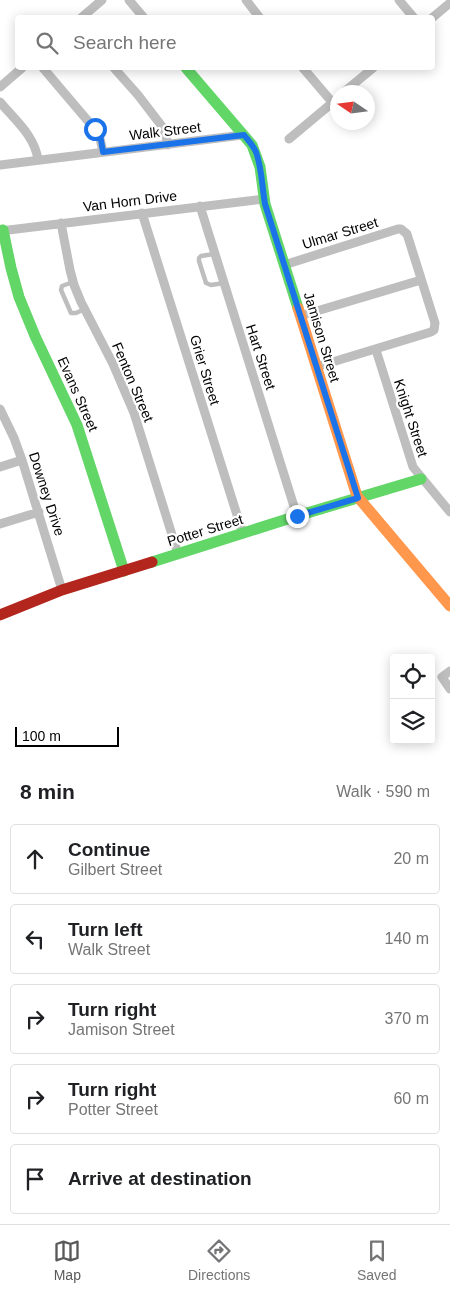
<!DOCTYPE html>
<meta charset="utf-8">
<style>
body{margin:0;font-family:Arial,sans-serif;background:#f2f2f2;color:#202124}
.controls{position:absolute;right:15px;bottom:15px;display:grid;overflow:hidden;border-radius:5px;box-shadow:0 2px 12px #0003}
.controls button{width:45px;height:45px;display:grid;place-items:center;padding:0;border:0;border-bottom:1px solid #e0e0e0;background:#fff;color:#202124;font:25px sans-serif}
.compass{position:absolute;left:330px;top:85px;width:45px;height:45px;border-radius:50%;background:#fff;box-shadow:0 2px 12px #0003;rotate:283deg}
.scale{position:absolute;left:15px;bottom:12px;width:104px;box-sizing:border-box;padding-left:5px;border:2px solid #000;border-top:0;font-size:14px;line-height:18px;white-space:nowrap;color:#000;-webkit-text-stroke:4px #fff;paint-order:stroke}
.stop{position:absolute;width:15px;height:15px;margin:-11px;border:4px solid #1a73e8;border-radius:50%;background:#fff}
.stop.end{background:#1a73e8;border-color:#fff;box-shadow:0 1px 5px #0008}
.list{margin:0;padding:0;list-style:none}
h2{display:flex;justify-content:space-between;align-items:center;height:65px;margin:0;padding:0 20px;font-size:21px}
h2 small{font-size:16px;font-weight:400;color:#757577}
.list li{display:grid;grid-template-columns:32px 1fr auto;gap:15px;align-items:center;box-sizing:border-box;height:70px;margin:0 10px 10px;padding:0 10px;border:1px solid #e0e0e0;border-radius:5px}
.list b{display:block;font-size:19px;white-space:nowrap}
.list p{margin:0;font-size:16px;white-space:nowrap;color:#757577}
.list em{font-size:16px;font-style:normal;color:#757577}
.icon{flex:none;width:28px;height:28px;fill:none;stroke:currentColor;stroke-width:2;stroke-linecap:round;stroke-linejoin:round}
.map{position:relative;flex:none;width:450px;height:759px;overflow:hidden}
.search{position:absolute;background:#fff;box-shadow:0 2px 12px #0003;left:15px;right:15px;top:15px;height:55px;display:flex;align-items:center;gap:12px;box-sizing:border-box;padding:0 18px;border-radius:5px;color:#757577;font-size:19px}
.sheet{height:465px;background:#fff}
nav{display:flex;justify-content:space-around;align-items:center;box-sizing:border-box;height:70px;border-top:1px solid #e0e0e0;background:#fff;font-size:14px;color:#757577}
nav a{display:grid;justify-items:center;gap:2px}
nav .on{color:#595959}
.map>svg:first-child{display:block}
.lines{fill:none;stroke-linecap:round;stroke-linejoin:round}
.lane{stroke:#bebebe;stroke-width:4.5}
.street{stroke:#bebebe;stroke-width:9}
.fast{stroke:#63d668;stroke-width:11}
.slow{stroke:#ff974d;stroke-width:11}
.jam{stroke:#b3261e;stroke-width:11}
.route{stroke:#1a73e8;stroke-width:6}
.labels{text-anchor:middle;stroke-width:4.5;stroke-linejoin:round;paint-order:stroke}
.street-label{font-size:14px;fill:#000;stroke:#fff}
</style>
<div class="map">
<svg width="450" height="759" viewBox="0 0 450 759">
<rect width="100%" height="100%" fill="#fff"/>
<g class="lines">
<!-- lane -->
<path class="lane" d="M214,254L201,256L199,258V261L206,283L211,285L224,283
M73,282L62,286L61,290L71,313H76L85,309"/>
<!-- street -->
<path class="street" d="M129,0L144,18
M246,0L260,18
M399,0L414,18
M81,18L102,0
M432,18L450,3
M43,68L99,134L103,152
M114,68L138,95L164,129L168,145
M303,68L332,102
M0,87L22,68
M344,92L373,68
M0,102C15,120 35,136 38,160
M289,139L338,98
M0,165L243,135
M200,206L297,516
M142,213L243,534
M61,223L70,270L74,285L81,302L113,364L134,413L178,554
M0,231L264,199
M284,265L398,229H401L407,234L435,323L434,330L431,332L316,367
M300,316L421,280
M376,350L413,467L450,512
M0,409L14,438L22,460L62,590
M0,467L22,460
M0,524L39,512
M450,671L442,677L450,689"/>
<!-- fast -->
<path class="fast" d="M186,68L252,145L260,167L265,204L298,308
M3,230L11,268L19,297L35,336L77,425L124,571
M152,562L297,516L421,479"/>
<!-- slow -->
<path class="slow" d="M298,308L357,496L450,606"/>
<!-- jam -->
<path class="jam" d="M0,615L62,590L152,562"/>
</g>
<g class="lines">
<!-- route -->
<path class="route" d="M95,129L101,140L103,152L244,135C248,140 253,145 256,152C262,168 262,187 265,204L358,498L297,516"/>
</g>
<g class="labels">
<!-- street labels -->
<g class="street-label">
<text transform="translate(165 131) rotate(-7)" y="5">Walk Street</text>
<text transform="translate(130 201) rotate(-7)" y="5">Van Horn Drive</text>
<text transform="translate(340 233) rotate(-17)" y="5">Ulmar Street</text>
<text transform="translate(322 337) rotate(73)" y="5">Jamison Street</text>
<text transform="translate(261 357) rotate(72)" y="5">Hart Street</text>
<text transform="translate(205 370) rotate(73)" y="5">Grier Street</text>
<text transform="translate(133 382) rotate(67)" y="5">Fenton Street</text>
<text transform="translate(78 394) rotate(66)" y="5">Evans Street</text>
<text transform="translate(411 418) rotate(72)" y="5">Knight Street</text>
<text transform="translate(47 494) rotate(72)" y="5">Downey Drive</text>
<text transform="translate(205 530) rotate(-17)" y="5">Potter Street</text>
</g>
</g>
</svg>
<div class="controls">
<button><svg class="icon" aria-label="locate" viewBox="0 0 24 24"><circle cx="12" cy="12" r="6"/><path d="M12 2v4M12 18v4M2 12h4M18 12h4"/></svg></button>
<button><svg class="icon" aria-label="layers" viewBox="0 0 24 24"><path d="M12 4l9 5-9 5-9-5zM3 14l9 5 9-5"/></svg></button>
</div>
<svg class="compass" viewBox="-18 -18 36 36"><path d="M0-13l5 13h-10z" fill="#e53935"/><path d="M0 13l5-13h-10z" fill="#757577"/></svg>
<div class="scale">100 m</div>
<div class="stop" style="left:95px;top:129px"></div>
<div class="stop end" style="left:297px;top:516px"></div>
<div class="search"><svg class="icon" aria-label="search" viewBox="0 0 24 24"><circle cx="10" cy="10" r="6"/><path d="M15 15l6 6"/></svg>Search here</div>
</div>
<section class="sheet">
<h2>8 min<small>Walk · 590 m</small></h2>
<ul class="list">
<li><svg class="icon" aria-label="ahead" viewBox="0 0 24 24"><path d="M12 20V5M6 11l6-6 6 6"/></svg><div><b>Continue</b><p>Gilbert Street</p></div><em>20 m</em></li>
<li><svg class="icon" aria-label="left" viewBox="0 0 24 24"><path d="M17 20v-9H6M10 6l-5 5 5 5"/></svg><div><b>Turn left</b><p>Walk Street</p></div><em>140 m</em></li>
<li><svg class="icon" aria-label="right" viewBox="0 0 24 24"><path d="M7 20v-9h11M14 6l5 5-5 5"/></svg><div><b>Turn right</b><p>Jamison Street</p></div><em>370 m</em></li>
<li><svg class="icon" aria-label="right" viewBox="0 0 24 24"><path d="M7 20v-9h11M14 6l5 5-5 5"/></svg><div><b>Turn right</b><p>Potter Street</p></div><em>60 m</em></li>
<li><svg class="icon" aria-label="arrive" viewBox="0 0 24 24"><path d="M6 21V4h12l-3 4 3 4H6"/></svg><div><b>Arrive at destination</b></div></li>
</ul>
</section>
<nav>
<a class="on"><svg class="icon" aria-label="map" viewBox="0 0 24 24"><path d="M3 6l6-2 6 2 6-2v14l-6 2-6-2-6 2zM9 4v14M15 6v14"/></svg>Map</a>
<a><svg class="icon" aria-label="directions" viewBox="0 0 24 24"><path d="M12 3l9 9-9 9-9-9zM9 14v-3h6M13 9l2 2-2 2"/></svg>Directions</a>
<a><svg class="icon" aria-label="saved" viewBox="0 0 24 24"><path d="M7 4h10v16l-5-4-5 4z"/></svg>Saved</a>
</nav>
